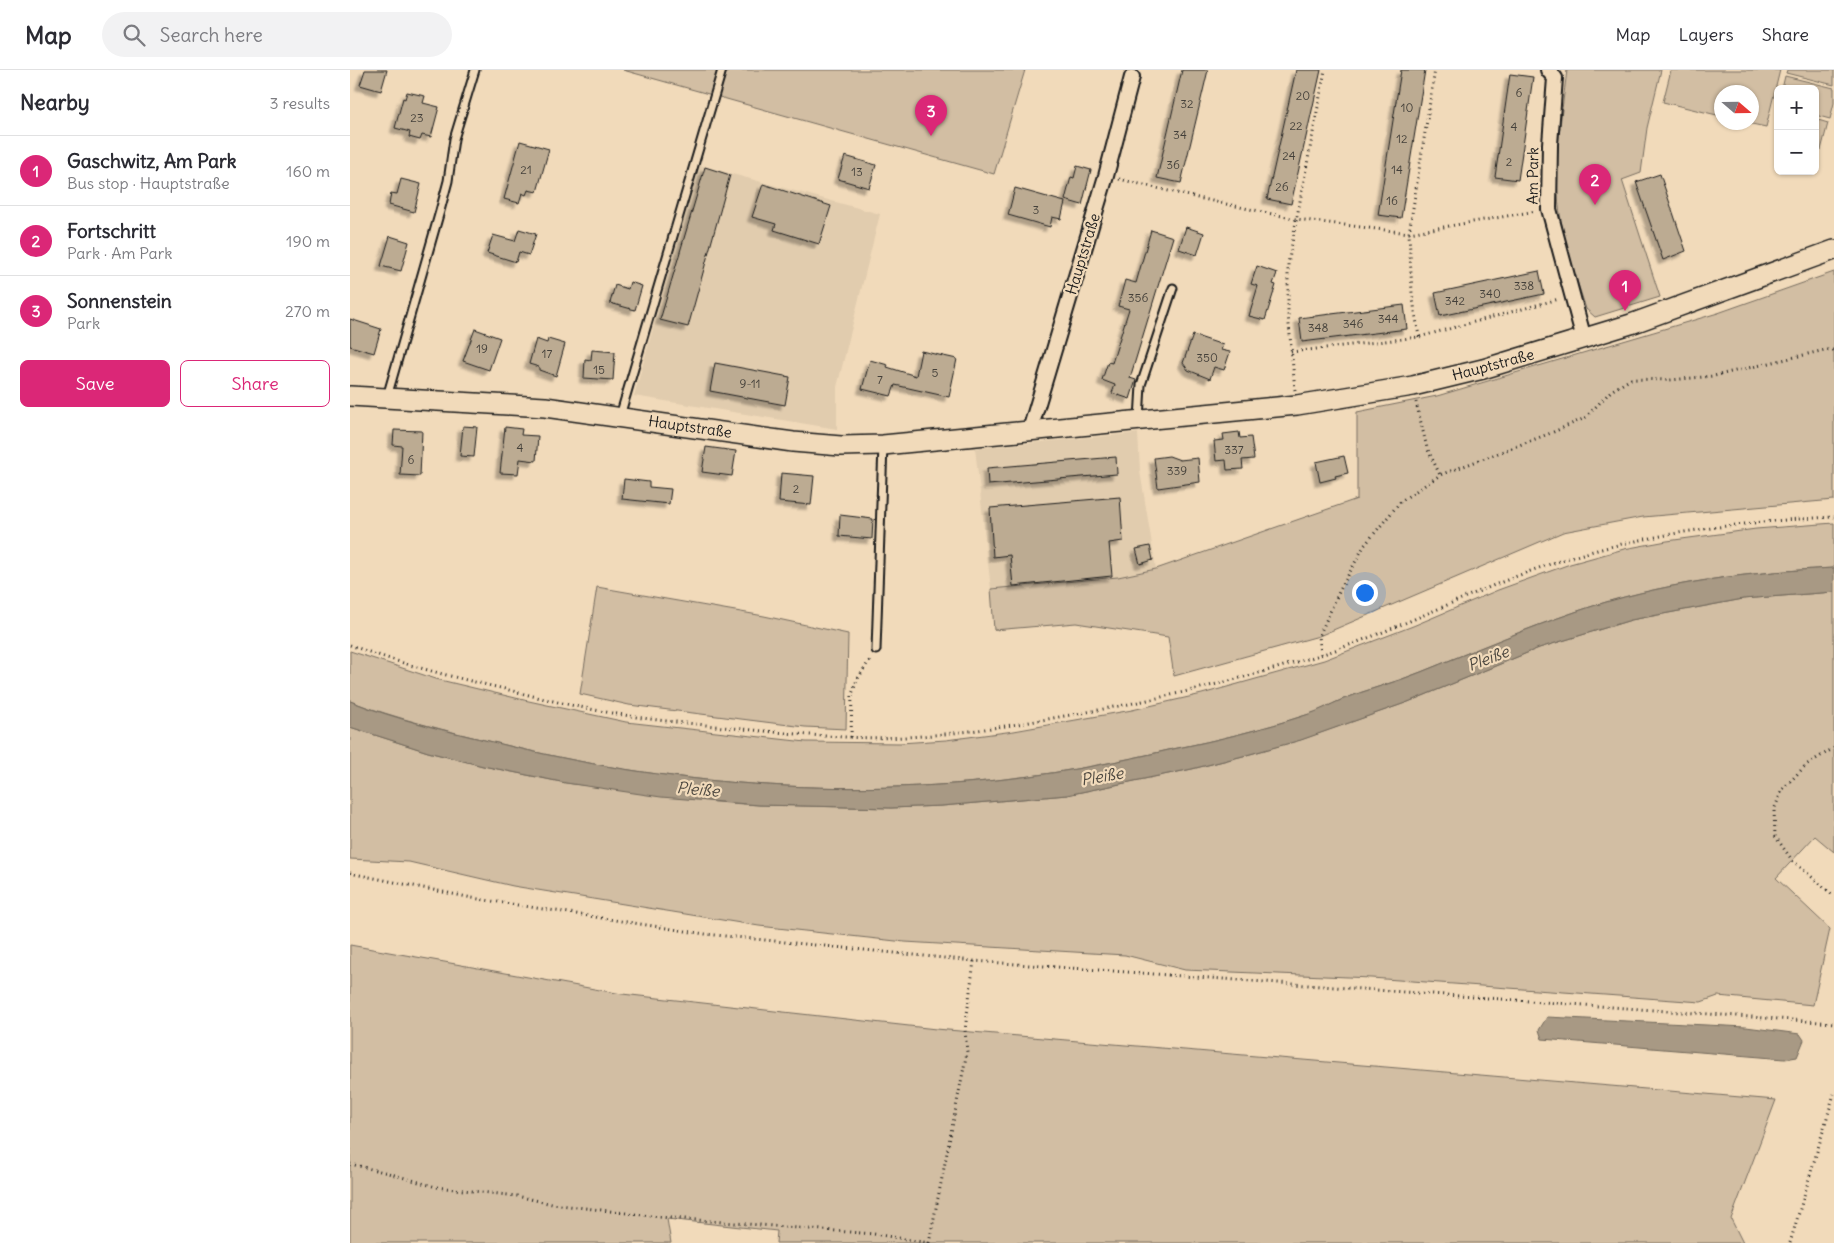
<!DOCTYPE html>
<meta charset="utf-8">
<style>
body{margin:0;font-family:Delius,sans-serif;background:#f2f2f3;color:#2b2b33}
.controls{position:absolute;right:15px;top:15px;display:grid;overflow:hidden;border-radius:8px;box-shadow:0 1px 4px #0004}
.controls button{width:45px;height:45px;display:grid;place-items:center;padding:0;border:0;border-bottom:1px solid #e1e1e2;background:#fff;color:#2b2b33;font:25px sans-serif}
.compass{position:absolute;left:1364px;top:15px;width:45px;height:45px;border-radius:50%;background:#fff;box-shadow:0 1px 4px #0004;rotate:110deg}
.you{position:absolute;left:1014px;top:522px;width:18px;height:18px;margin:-12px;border:4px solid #fff;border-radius:50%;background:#1a73e8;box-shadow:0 0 0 8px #1a73e833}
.badge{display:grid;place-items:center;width:32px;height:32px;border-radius:50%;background:#db2777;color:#fff;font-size:16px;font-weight:700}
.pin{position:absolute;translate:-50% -41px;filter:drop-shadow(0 1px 2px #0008)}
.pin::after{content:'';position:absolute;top:26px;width:18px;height:15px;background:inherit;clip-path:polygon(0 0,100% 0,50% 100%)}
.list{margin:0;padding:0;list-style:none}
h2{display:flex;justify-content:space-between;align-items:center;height:65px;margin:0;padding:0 20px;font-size:21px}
h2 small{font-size:16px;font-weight:400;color:#7c7c81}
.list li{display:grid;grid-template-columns:32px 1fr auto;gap:15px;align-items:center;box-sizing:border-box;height:70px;padding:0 20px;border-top:1px solid #e1e1e2}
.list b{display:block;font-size:19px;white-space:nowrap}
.list p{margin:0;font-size:16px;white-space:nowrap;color:#7c7c81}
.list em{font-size:16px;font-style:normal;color:#7c7c81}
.actions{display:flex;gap:10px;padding:15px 20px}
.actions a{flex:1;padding:11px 0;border:1px solid #db2777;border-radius:8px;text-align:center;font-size:18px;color:#db2777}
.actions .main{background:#db2777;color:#fff}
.icon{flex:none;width:28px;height:28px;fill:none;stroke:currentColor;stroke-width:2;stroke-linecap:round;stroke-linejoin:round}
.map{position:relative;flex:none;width:1484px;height:1173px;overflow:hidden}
header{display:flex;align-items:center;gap:30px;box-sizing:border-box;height:70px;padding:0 25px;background:#fff;border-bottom:1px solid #e1e1e2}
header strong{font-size:24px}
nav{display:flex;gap:28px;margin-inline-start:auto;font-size:18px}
.search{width:350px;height:45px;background:#f2f2f3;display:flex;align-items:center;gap:12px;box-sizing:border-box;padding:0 18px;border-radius:28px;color:#7c7c81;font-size:19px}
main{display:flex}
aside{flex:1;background:#fff}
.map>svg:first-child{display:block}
.built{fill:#e1ccae}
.green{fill:#d2bea3;stroke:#776d60}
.water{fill:#a89984;stroke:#70675a}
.building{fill:#bcab92;stroke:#1c1c1c;filter:url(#shadow)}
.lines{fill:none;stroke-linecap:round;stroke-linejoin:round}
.lane-casing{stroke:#1c1c1c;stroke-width:11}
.street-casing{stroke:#1c1c1c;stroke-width:18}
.secondary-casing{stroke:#1c1c1c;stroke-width:22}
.path{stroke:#1c1c1c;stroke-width:3;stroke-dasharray:1 4;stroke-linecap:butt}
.lane{stroke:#f1daba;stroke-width:7}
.street{stroke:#f1daba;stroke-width:14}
.secondary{stroke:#f1daba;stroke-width:19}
.labels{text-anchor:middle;stroke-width:4.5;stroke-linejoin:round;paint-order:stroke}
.number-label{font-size:12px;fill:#44403a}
.street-label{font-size:15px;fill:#1c1c1c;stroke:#f1daba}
.water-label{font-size:16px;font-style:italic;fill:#4d4840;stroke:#f1daba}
</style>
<header>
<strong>Map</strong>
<div class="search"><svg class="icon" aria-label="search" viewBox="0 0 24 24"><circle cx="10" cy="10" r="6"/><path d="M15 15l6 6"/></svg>Search here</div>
<nav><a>Map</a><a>Layers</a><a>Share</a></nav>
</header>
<main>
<aside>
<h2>Nearby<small>3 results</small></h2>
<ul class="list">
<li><span class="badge">1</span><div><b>Gaschwitz, Am Park</b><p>Bus stop · Hauptstraße</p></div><em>160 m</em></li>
<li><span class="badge">2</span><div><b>Fortschritt</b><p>Park · Am Park</p></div><em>190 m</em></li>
<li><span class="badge">3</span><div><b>Sonnenstein</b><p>Park</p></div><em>270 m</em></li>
</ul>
<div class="actions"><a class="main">Save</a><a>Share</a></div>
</aside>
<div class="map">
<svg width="1484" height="1173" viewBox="0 0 1484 1173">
<defs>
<filter id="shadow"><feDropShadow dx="-4.5" dy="4.5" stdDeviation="1" flood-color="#0004"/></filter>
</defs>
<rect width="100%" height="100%" fill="#f1daba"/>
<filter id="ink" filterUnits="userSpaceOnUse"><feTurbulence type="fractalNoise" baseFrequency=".02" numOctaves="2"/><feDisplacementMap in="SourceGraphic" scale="10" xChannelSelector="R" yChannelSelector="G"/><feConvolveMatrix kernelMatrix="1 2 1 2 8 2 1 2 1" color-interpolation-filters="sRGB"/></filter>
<g filter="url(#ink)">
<!-- built -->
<path class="built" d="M349,95L530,144L487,317V359L284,326Z
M788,363L790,401L806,499L768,507L641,519L625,378Z"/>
<!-- green -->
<path class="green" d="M273,0H675L644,104Z
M1217,0H1311L1297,58L1291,103L1272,110L1310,227L1245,247L1236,239C1227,210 1216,180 1211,150C1202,100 1211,50 1217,0Z
M1321,0H1430L1416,57L1397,53L1402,52V22H1372L1371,46L1313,32Z
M1437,0H1484V15L1436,3Z
M1435,6L1484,18V33L1480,49L1465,45V19H1432Z
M1465,49L1478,53L1471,80L1465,79Z
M1484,202V430L1293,447L1213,462L969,566L824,606L818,567L726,553L644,560L641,519L768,507L806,499L1007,429V342L1087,326L1368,243Z
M1484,453V498C1398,502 1309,513 1228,541C1175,559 1123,581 1071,602C1045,613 1017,619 991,630C979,635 969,642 956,645C913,659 868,670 823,679C771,691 717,702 664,708C492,729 315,715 147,673C98,661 47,649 0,631V581L86,609L174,630L276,652L456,672L550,673L596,670L664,661L782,640L852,624L974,590L1063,556L1148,520L1220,494L1274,479L1317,471L1406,459Z
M247,517L414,546L498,564L496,659L455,657L279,635L230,624Z
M1484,522V782L1465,766L1426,808L1480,859L1463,935L1368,926L1351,932L1021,908L835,900L775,885L555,872L409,856L163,816L59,792L0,789V657L78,682L133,696L216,713L365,732L409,735L541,738L592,736L717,725L842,699L893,686L950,670L1058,632L1189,578L1281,550L1393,529Z
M0,875L272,924L586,959L1426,1030L1381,1149L1393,1173H426L427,1161L317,1149L321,1173H0Z"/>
<!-- water -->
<path class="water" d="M1484,498V522L1393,529L1281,550L1189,578L1058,632L951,670L893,686L842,699L717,725L592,736L541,738L409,735L311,727L216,713L133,696L78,682L0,657V631C47,650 98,661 147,673C315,715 493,729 664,708C717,702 771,691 823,679C868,670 913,659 956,645C969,641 979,635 991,630C1017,619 1045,613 1071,602C1123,581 1175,559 1228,541C1309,513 1398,502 1484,498Z
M1197,947L1396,957L1450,964L1454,970L1447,987L1435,989L1192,969L1189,960Z"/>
<!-- building -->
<path class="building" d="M15,0H37L31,21L10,15Z
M832,0H858L831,113L807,108Z
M946,0H971L941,134L917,129Z
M1051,0H1075L1051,148L1028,145Z
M1160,4L1183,7L1168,110L1145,107Z
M57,22L75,26L73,33L89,37L81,67L72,65L70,70L59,67L60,62L45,58L53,28L55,29Z
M170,71L199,79L187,122L178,120L176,125L172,123L169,133L154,129Z
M495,86L526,95L519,118L488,109Z
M727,96L741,100L732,135L715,130L721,107L724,108Z
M355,97L380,105L338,257L310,250Z
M1310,104L1336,181L1313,190L1286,112Z
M51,109L71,114L64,142L39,135L41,123L47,124Z
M413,114L481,136L469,174L424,160L426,154L402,147Z
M665,118L715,132L711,149L702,147L700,157L658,145Z
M836,157L854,163L847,185L829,179Z
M169,159L186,164L179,185L169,182L166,192L137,183L143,165L165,171Z
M801,160L823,167L780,308L786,310L780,329L762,323L765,315L752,310L758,292L762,293L779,239L768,236L775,210L786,213Z
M40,166L59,172L51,201L31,196Z
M907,196L927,203L923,214L926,215L915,250L899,246L908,216L901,214Z
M1189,201L1194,224L1090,246L1085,223Z
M280,212L292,216L285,240L260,233L265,215L278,219Z
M1054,235L1057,259L952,272L949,248Z
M0,249L31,259L24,283L0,276Z
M125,259L150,268L139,300L113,291Z
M843,265L873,275L871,280L880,282L874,300L864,297L860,309L838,300L833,293Z
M186,269L197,273L198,269L215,274L206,306L189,300V297L179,294Z
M242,280L265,282L263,310L234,308L235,289L241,290Z
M571,281L607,289L599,327L545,315L541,326L512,319L520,290L538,295L537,297L566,306Z
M365,293L440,307L435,335L360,321Z
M113,356L127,357L124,387L110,386Z
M155,357L172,359L171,365L188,366L186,391L170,389L168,404L150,403Z
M44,360L72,361L70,406L50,405L52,376L43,375Z
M889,362L890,368L901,367L904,389L892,390L893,399L877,400L876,390L866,391L864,371L874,370L873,364Z
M356,377L386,381L382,406L352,402Z
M819,386L830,390L848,388L850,412L808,418L804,388Z
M994,386L998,403L985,406L986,408L970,412L966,392Z
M766,387L767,404L638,415L637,398Z
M431,403L464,406L461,435L429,432Z
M274,409L299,412V417L321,419L319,434L272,429Z
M770,427L773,471L759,473L762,506L663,516L660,485L643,487L640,438Z
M490,445L523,449L522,469L489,466Z
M800,476L803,490L790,494L786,479Z"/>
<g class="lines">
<!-- lane casing -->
<g class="lane-casing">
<path id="lane" d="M37,327L90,141L98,111L104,69L125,0
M270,346L372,0
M789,350L791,315L823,218
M526,580L533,375"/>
</g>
<!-- street casing -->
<g class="street-casing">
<path id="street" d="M1198,0L1205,8L1200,74L1199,139L1234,269
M680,360L756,106L782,7"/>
</g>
<!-- secondary casing -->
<g class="secondary-casing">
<path id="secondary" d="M0,326L195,337L443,372L491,376L533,375L947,335L1063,316L1133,299L1281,254L1484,180"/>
</g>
<!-- path -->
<path class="path" d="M769,109L848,128L946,149L1059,163L1186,141
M1069,267L1062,223L1059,163L1085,0
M941,282L1069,267L1209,229
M945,320L938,244V194L975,0
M1066,332L1077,378L1090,405
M0,575C50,594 102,607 155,619C194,629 234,639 274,645C307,651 341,653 373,657C435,663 495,670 557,667C608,664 658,656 709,647C797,632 884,612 970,585C1055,558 1134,514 1219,488C1301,463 1398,451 1484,447
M971,584L969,566L989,522L1014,476L1051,431L1090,405L1201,363L1235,348L1261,321L1281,309L1320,310L1364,306L1475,280H1484
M501,667L502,624L507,610L521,588
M1484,678L1456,695L1432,720L1424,740L1425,766L1442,790L1484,826
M0,803L122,828L355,864L624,891L1484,953
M0,1094L38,1103L86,1117L167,1126L202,1134L309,1147L524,1164L579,1173
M579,1173L617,982L615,960L624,891
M1440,1173L1484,1024"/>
<!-- lane -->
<use href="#lane" class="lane"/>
<!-- street -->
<use href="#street" class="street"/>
<!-- secondary -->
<use href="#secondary" class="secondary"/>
</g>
</g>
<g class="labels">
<!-- number labels -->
<g class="number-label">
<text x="1169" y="27">6</text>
<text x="953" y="30">20</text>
<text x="837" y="38">32</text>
<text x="1057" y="42">10</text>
<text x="67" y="52">23</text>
<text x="946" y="60">22</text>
<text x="1164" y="61">4</text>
<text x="830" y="69">34</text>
<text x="1052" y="73">12</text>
<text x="939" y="90">24</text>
<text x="1159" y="96">2</text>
<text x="823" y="99">36</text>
<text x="176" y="104">21</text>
<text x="1047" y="104">14</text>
<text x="507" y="106">13</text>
<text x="932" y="121">26</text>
<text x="1042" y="135">16</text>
<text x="686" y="144">3</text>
<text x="1174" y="220">338</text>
<text x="1140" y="228">340</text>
<text x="788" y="232">356</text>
<text x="1105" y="235">342</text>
<text x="1038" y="253">344</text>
<text x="1003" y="258">346</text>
<text x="968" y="262">348</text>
<text x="132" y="283">19</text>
<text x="197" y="288">17</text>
<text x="857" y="292">350</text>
<text x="249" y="304">15</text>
<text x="585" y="307">5</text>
<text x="530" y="314">7</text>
<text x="400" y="318">9-11</text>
<text x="170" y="382">4</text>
<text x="884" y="384">337</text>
<text x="61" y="394">6</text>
<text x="827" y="405">339</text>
<text x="446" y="423">2</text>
</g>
<!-- street labels -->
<g class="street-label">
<text transform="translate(1183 106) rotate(-89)" y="5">Am Park</text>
<text transform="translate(733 184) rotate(-73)" y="5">Hauptstraße</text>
<text transform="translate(1143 295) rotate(-15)" y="5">Hauptstraße</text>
<text transform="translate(340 357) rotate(8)" y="5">Hauptstraße</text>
</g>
<!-- water labels -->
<g class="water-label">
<text transform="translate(1138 588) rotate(-21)" y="6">Pleiße</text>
<text transform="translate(752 706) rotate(-10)" y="6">Pleiße</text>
<text transform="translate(348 719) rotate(5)" y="6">Pleiße</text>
</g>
</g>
</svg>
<div class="controls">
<button>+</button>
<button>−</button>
</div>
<svg class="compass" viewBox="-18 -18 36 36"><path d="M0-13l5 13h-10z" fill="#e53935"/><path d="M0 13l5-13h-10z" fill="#7c7c81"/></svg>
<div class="you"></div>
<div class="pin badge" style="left:1275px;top:241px">1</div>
<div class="pin badge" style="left:1245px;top:135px">2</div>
<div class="pin badge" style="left:581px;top:66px">3</div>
</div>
</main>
